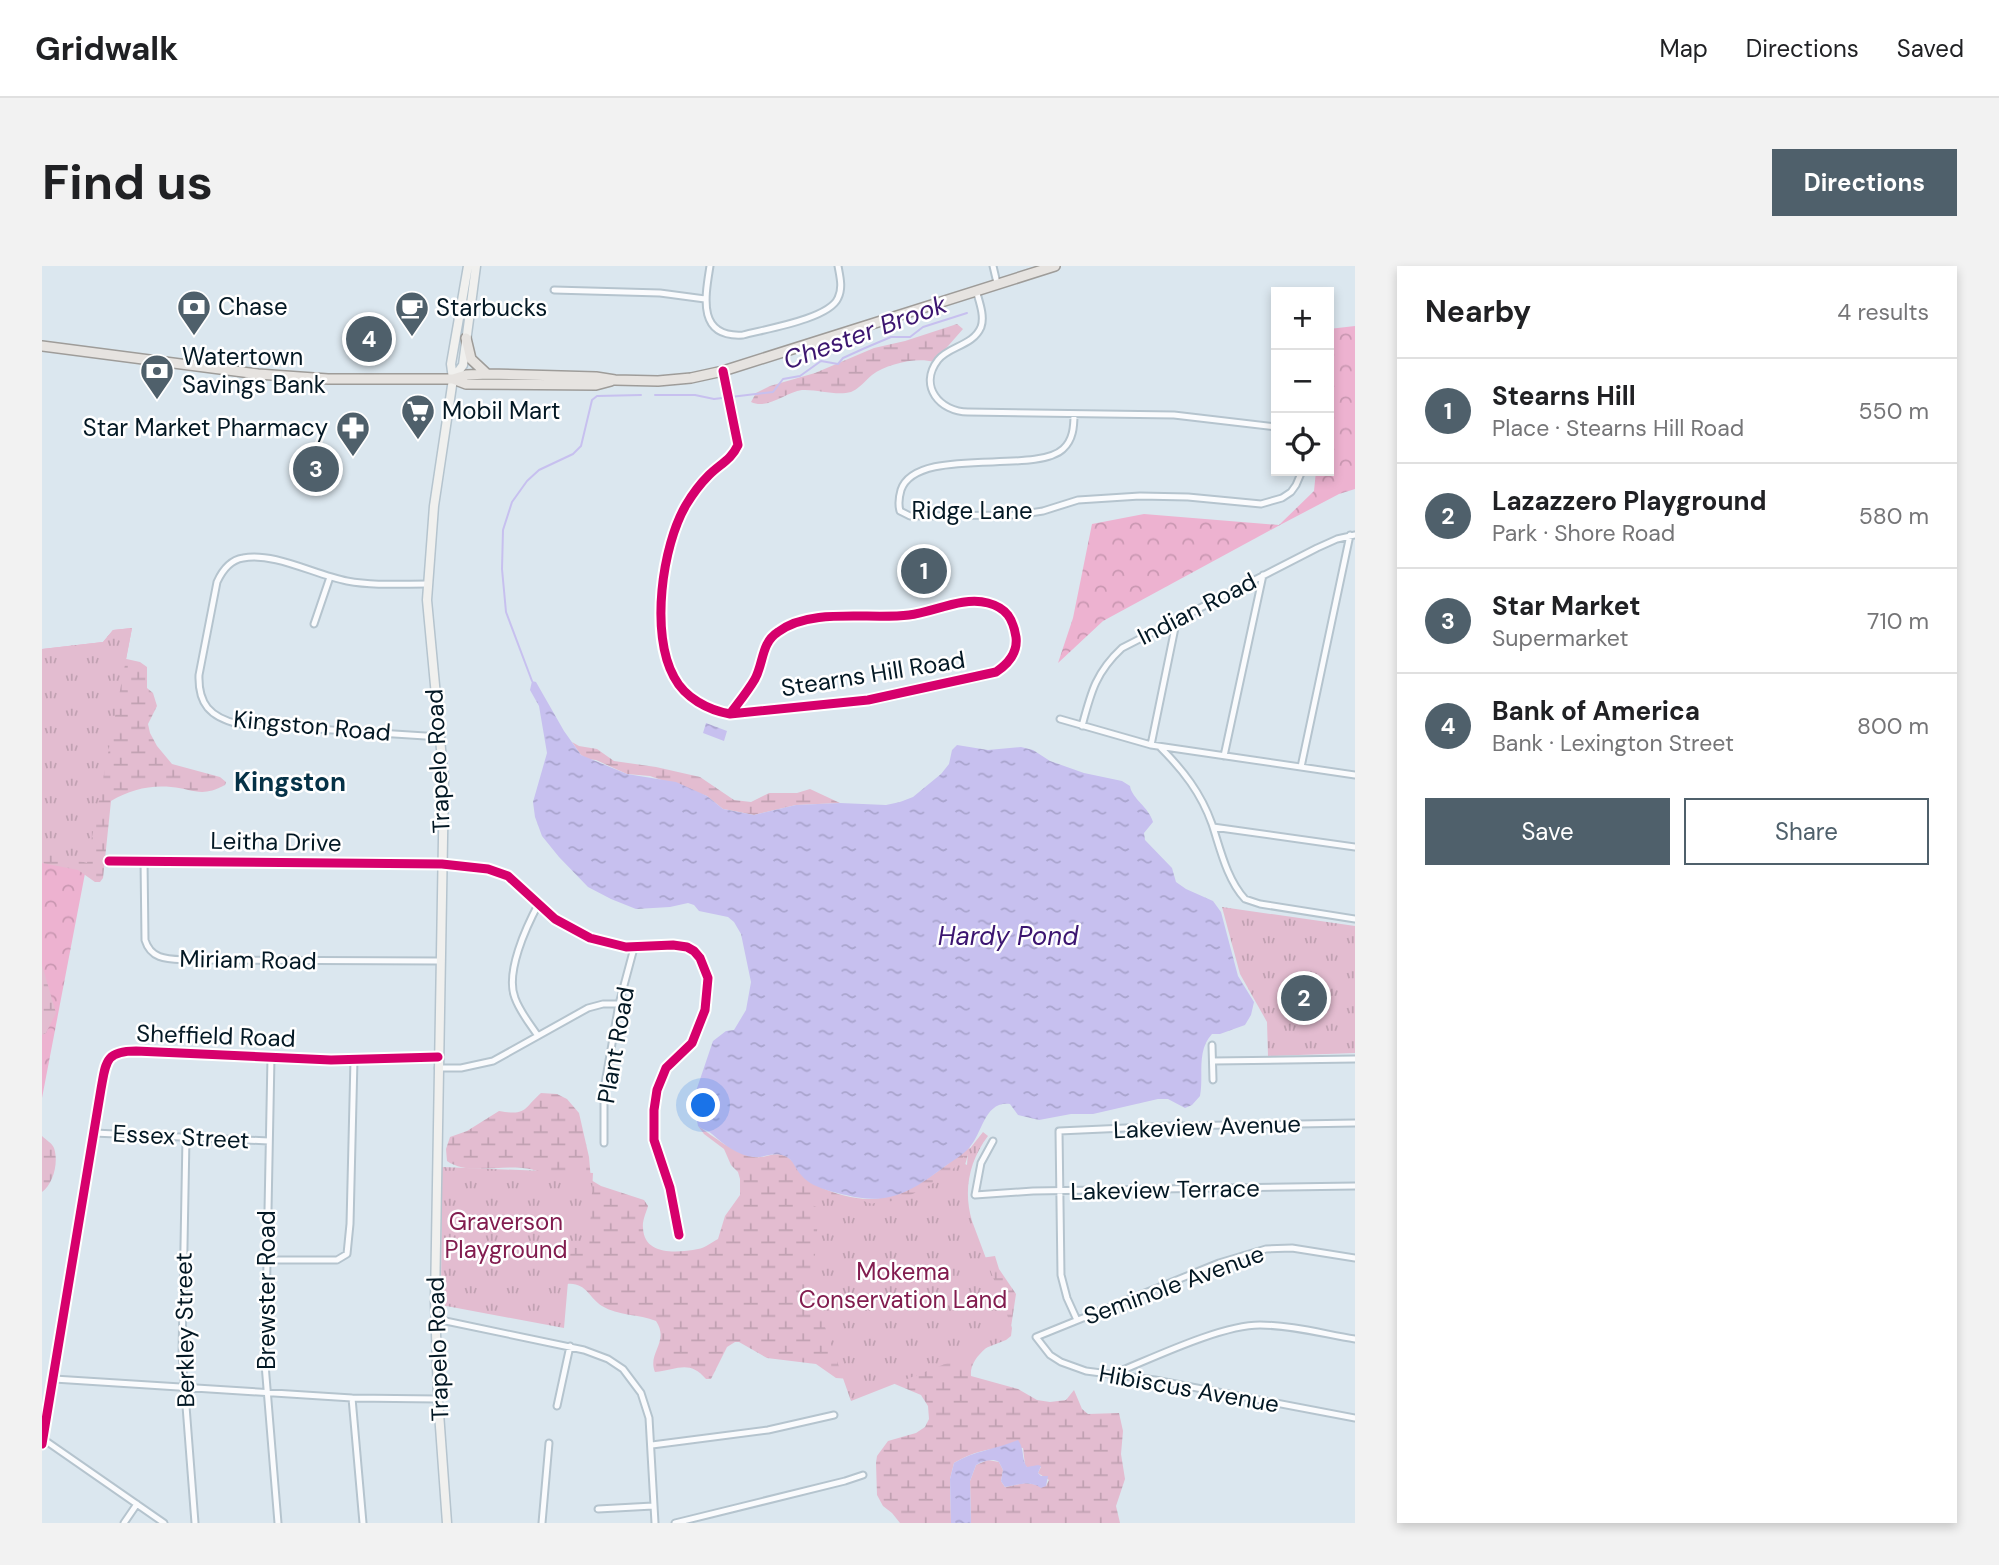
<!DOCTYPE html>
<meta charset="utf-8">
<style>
body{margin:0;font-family:"DM Sans",sans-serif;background:#f2f2f2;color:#202124}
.controls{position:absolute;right:21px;top:21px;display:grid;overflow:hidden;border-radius:0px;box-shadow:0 4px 10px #0003}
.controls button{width:63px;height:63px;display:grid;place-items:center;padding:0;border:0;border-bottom:2px solid #e0e0e0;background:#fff;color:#202124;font:35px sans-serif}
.you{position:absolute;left:662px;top:840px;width:24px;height:24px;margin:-18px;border:5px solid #fff;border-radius:50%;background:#1a73e8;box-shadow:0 0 0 10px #1a73e833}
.badge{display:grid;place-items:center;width:46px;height:46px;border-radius:50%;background:#4f606b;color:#fff;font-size:23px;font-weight:700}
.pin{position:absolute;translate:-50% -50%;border:4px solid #fff;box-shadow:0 2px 7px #0006}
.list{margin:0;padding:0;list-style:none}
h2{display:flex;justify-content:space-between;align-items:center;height:91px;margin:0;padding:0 28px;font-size:30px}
h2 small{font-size:23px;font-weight:400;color:#757577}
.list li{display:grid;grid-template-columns:46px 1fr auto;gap:21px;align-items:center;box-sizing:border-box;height:105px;padding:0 28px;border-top:2px solid #e0e0e0}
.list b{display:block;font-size:26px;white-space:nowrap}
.list p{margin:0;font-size:23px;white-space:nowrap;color:#757577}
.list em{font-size:23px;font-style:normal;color:#757577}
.actions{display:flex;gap:14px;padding:21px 28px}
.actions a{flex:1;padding:16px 0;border:2px solid #4f606b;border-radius:0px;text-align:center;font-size:24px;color:#4f606b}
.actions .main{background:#4f606b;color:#fff}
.icon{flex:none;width:38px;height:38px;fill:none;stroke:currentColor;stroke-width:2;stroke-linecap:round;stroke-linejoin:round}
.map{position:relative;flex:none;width:1313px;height:1257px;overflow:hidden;border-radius:0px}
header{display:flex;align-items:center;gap:42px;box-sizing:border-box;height:98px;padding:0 35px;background:#fff;border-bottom:2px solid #e0e0e0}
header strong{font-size:33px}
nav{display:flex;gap:38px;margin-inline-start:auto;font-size:24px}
.intro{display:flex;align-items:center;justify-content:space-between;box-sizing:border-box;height:168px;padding:0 42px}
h1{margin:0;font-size:49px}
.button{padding:18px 32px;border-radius:0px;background:#4f606b;color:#fff;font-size:24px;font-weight:700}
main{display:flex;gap:42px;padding:0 42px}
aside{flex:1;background:#fff;border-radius:0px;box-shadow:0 4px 10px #0003}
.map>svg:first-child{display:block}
.forest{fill:url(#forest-crowns)}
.wetland{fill:url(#wetland-marsh)}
.park{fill:url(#park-tufts)}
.water{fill:url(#water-ripples)}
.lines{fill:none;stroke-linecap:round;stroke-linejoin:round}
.stream{stroke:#c7c0ef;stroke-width:2}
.minor-casing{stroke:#b5c4ce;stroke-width:9}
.secondary-casing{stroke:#b5c4ce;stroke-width:11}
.primary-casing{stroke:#9e9c99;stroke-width:12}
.minor{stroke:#fafbfd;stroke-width:5}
.secondary{stroke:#f0f0ee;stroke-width:8}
.primary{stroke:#e6e3e0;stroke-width:9}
.cycleway-casing{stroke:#fff;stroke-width:13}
.cycleway{stroke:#d6006c;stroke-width:9}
.labels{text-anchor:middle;stroke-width:5;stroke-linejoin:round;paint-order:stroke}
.poi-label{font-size:24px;fill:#031824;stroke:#fff;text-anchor:start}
.street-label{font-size:24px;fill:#031824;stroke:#fff}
.park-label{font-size:24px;fill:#821c4f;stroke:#fff}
.water-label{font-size:26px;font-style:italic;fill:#3b1570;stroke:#fff}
.neighbourhood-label{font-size:26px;font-weight:bold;fill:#053247;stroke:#fff}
</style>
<header>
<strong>Gridwalk</strong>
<nav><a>Map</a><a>Directions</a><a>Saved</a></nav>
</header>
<div class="intro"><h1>Find us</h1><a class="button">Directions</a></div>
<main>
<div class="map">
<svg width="1313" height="1257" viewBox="0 0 1313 1257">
<defs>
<pattern id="forest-crowns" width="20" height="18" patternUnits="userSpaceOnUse" patternTransform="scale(1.75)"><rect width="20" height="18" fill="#edb2d0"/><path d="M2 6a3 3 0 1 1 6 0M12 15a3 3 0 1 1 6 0" fill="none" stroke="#ca98b2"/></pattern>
<pattern id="wetland-marsh" width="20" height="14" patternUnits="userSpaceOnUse" patternTransform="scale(1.75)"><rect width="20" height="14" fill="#e3bcd0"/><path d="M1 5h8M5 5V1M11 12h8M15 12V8" fill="none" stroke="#c1a1b2"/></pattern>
<pattern id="park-tufts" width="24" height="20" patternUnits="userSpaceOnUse" patternTransform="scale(1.75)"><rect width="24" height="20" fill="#e3bcd0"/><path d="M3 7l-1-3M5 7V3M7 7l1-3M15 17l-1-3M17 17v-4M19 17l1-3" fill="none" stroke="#c1a1b2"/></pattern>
<pattern id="water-ripples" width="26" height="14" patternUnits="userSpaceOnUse" patternTransform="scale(1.75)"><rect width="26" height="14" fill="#c7c0ef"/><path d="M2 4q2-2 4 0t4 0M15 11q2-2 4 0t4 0" fill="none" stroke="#a9a4cd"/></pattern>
</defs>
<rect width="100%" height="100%" fill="#dbe7ef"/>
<!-- forest -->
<path class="forest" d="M1313,60V223L1297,228L1238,259L1061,355L1016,397L1031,352L1050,258L1102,248L1237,259L1272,225L1274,205H1287V63Z
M90,362L0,832V383L61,376L71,364Z"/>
<!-- wetland -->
<path class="wetland" d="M915,58L921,63L892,96C874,91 845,98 830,109C824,114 817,123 809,126C794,130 775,123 760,124C744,126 726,144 709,136L714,127L728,120L773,107L832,82L863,75Z
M80,392L98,396L105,401V422L111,427L115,440L106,458L108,467L115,480L130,498L178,511L184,516L183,519C159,532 152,523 129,521C107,519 88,524 69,535L61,612L58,616H53L36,604L0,597V493Z
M530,476L537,480L555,483L572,495L614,501L658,511L692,534L709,536L727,527H755L768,523L798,537L754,539L712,549L692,545L681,543L665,530L608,510L585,508L554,494L545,493L539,489Z
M0,699L14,747L4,767L0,769Z
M499,827L515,828L525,833L537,847L547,891L549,914L559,920L602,934L606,940C604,947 600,955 601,962C602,990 636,987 656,983C663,982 670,976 676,973L683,950L698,929V913L696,906L689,899L682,883L662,868L656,860C672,871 692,887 712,891C723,893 732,885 743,890C755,895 760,912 774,919C842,952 876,921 928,881L920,910L925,994L953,990L957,1003L974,1028L969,1061C954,1076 927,1089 929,1110L976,1123L995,1134L1008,1136L1024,1134L1032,1124L1040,1143L1046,1148L1077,1147L1081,1165L1079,1188L1083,1213L1074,1240L1078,1257H929L928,1215L934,1199L946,1194L957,1196L961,1204L959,1215L963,1221L983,1217L1004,1220L1007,1214L996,1207L999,1201H985L983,1199L981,1182C956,1180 933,1184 912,1197L908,1213L909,1257H858L850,1247L841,1240L835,1229L834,1197L835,1190L846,1175L874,1167L883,1161L887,1153L886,1140L879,1129L848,1116L794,1112L774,1098L725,1092L697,1076H693L685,1081L669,1113H664C647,1093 635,1104 613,1106C605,1087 628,1076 614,1055C597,1048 576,1050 560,1040C547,1032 544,1016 525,1018L508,912C479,889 432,914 405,895L404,883L408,871L425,865L457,845C485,850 481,843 499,827Z
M0,870C4,874 10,877 12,882C17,897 11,918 0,926Z"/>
<!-- park -->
<path class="park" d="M90,362L45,597L0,584V383L61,376L71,364Z
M1180,641L1313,660V787L1226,790L1225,756L1198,708Z
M941,866L946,870C927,895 921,925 930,955L970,1062L969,1070L964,1074L809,1135L770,1024L777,942L757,934L789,930L792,934L804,937L813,932L830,938C837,935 844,936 851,935C870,931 914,907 922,890L923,898L925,899L926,885Z
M400,901L551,907L547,984L529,981L522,1062L399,1039Z"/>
<!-- water -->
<path class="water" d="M490,415L494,416L522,465L539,489L585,508L634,516L665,530L681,543L712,549L754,539L798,537L844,539L858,536L871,531L899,508L907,498L910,484L915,479L946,484L979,481L991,484L1008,495L1042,507L1080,515L1088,520C1090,533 1107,541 1111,556L1102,567L1103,574L1130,602L1134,616L1144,623L1171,635L1179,646L1196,710L1212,736L1209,749L1203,759L1178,768H1170C1154,785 1162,810 1158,830L1150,839L1143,842L1126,833H1116L1051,848H1029L997,854L976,849L968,838C942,835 941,867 927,882C921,889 910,895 902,901C869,926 846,940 804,929C790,926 769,921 760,910C753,903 752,894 743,890C731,885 723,892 712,891C697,890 681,878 670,868C666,864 661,864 656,860L651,834L671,775L684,765L692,764L704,744L709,716L699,668L692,656L686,651L657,645L652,639L646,637L628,641L594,643L569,633L546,621L517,591L500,570L493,551L491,536L505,487L497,440L488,424Z
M664,457L685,465L682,475L661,467Z
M976,1174C983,1183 979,1193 985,1201L996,1199L999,1200L996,1207L999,1210H1006L1004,1220L999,1222C987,1214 977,1219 963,1221L959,1215L961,1204L957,1196C950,1192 941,1195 934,1199L928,1215L929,1257H909L908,1213L912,1197C931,1185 955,1183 976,1174Z"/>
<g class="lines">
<!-- stream -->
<path class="stream" d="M613,129H653L672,133L731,126L741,113L758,110L779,95L796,98L801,92L823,82L849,71H868L881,61L925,47
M490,415L464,346L460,303L461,264L470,236L485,215L497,204L531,188L539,180L550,134L555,130L599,129"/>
<!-- minor casing -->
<g class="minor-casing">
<path id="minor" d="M668,0C663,31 655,72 701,69C723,63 787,53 796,32C801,22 798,11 796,0
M951,0L955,17
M512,24L618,27L663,33
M934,24C937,35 943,50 939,61C931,80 907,80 896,94C876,120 898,146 926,146L1132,149L1234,161
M681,105L696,179C689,194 678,198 667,209C658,218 650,229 644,239C620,280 608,368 632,411C643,432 666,444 688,448L826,434L954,406C966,398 976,387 974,371C971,353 965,342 946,337C921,330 892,346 867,349C828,354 769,341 736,366C719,377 722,396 713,413C706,425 697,436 688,448
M1032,148C1032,161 1031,174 1021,183C994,209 874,179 859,224C857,231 856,238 858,245L868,250L975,249L1001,245L1036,234L1098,230L1146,231L1219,238L1240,232L1249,226L1254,219L1260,205
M386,318C359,318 332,320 305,315C273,309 233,286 201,292C188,294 180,305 175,316L157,409C156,438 168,451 196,458L399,471
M272,358L288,311
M1018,453L1109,479L1313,509
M1040,460C1049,426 1054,406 1080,382L1275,282L1295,273L1313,269
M1109,479L1135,352
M1118,481C1141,504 1159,527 1170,558C1178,582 1185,614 1203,633L1218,638L1313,653
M1182,490L1221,309
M1259,501L1308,269
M1171,561L1313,581
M102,594L103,674C109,694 126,693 145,694L398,695
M67,595L400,598L446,603L466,610L513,653L548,672L584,681L631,679L645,681L652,685L658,692L666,712L663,744L650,777L624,802L615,824L612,844V874L628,922L637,969
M496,770C488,758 478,746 473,732C463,707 484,661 497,637
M1170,779L1171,814
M229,791L223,1098L236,1257
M1171,795L1313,793
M396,802H419L451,795L546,742L561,738H577
M52,867L227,875
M144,871L140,1088L153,1257
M951,875L939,897L933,929L991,925L1313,920
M562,877V823L577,738L592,682
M1313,992L1250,982L1224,983L1177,997L994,1071L1008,1089L1019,1096L1044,1105L1113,1114L1313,1152
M224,994H295L305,988L308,958L312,793
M394,1053L542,1084L566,1093L581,1103L599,1127L607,1152L613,1257
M1035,1054L1025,1032L1019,1009L1017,865L1128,860L1313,857
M1071,1108C1109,1093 1178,1059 1218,1059C1249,1059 1282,1068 1313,1073
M12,1113L310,1132L396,1133
M310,1132L321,1257
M515,1140L528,1080
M1,1173L122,1257
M0,1178L59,823C64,796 63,785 94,785L289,794L396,791
M610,1179L726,1164L792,1149
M556,1243L611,1240
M82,1257L95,1238
M500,1257L507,1177
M633,1257L803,1215L821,1209"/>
</g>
<!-- secondary casing -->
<g class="secondary-casing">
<path id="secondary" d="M411,113L421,99L434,0
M405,1257L396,1133L393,1035L402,515L385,334L392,240L411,113L409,98L426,0"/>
</g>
<!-- primary casing -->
<g class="primary-casing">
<path id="primary" d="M424,72L429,93L445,108
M0,80L216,108L286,113H411L424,109L446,108L554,111L573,114L616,115L649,112L681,105L1013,0
M411,113L424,118L554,119L569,115"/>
</g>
<!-- minor -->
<use href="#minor" class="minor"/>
<!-- secondary -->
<use href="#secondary" class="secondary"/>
<!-- primary -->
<use href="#primary" class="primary"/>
<!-- cycleway casing -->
<g class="cycleway-casing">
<path id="cycleway" d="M681,105L696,179C689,194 678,198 667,209C658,218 650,229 644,239C620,280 608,368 632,411C643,432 666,444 688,448L826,434L954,406C966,398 976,387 974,371C971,353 965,342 946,337C921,330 892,346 867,349C828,354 769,341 736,366C719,377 722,396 713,413C706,425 697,436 688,448
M67,595L400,598L446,603L466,610L513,653L548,672L584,681L631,679L645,681L652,685L658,692L666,712L663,744L650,777L624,802L615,824L612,844V874L628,922L637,969
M0,1178L59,823C64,796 63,785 94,785L289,794L396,791"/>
</g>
<!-- cycleway -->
<use href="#cycleway" class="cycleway"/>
</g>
<!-- icons -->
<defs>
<g id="bank-pin" transform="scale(1.75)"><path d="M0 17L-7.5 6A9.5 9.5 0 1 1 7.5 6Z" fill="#4f606b" stroke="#fff"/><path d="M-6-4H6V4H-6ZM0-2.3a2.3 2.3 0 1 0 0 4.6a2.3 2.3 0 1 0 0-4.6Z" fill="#fff"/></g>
<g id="cafe-pin" transform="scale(1.75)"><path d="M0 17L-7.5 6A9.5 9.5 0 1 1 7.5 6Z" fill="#4f606b" stroke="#fff"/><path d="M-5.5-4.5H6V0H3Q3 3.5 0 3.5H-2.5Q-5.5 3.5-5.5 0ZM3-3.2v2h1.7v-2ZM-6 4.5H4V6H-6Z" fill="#fff"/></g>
<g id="supermarket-pin" transform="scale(1.75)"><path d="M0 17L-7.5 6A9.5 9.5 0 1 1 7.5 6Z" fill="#4f606b" stroke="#fff"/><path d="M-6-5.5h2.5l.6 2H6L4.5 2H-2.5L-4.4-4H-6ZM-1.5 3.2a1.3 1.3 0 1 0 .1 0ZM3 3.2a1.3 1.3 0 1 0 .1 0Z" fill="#fff"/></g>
<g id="pharmacy-pin" transform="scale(1.75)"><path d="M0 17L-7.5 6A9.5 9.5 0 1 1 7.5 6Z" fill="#4f606b" stroke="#fff"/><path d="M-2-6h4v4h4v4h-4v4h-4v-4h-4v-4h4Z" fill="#fff"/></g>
</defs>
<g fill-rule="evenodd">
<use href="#bank-pin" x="152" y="41"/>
<use href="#cafe-pin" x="370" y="42"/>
<use href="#bank-pin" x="115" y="105"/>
<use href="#supermarket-pin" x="376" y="145"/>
<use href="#pharmacy-pin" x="311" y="162"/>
</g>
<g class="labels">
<!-- poi labels -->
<g class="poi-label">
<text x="176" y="49">Chase</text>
<text x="394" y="50">Starbucks</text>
<text x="140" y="99">Watertown<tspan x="140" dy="28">Savings Bank</tspan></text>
<text x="400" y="153">Mobil Mart</text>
<text x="286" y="170" text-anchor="end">Star Market Pharmacy</text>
</g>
<!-- street labels -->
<g class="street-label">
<text x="930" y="253">Ridge Lane</text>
<text transform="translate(1155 343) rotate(-27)" y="8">Indian Road</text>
<text transform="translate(831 408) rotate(-9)" y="8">Stearns Hill Road</text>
<text transform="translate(270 460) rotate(5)" y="8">Kingston Road</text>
<text transform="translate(396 495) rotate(-93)" y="8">Trapelo Road</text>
<text transform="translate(234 576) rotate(1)" y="8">Leitha Drive</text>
<text transform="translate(206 694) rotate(1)" y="8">Miriam Road</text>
<text transform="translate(174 770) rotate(2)" y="8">Sheffield Road</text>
<text transform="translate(574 779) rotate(-80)" y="8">Plant Road</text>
<text transform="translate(1165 861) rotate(-2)" y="8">Lakeview Avenue</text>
<text transform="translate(139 871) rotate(3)" y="8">Essex Street</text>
<text transform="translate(1123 924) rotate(-1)" y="8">Lakeview Terrace</text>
<text transform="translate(1132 1019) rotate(-20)" y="8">Seminole Avenue</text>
<text transform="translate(225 1024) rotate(-90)" y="8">Brewster Road</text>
<text transform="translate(143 1064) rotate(-91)" y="8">Berkley Street</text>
<text transform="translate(396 1083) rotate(-92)" y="8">Trapelo Road</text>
<text transform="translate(1147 1123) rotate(10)" y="8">Hibiscus Avenue</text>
</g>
<!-- park labels -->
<g class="park-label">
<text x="464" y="964">Graverson<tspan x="464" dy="28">Playground</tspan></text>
<text x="861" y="1014">Mokema<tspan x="861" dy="28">Conservation Land</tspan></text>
</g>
<!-- water labels -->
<g class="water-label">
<text transform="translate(823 66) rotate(-20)" y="9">Chester Brook</text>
<text x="966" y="679">Hardy Pond</text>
</g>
<!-- neighbourhood labels -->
<g class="neighbourhood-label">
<text x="248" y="525">Kingston</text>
</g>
</g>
</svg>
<div class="controls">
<button>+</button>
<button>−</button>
<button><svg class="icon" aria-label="locate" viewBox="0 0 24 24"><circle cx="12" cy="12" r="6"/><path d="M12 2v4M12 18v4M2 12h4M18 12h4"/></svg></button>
</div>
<div class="you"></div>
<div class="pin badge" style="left:882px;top:305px">1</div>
<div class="pin badge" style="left:1262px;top:732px">2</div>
<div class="pin badge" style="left:274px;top:203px">3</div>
<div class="pin badge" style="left:327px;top:73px">4</div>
</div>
<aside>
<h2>Nearby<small>4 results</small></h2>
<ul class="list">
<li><span class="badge">1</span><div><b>Stearns Hill</b><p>Place · Stearns Hill Road</p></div><em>550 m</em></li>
<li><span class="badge">2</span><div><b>Lazazzero Playground</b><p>Park · Shore Road</p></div><em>580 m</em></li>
<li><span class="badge">3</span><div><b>Star Market</b><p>Supermarket</p></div><em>710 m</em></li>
<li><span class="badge">4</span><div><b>Bank of America</b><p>Bank · Lexington Street</p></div><em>800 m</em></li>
</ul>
<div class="actions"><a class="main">Save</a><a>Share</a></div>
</aside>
</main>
